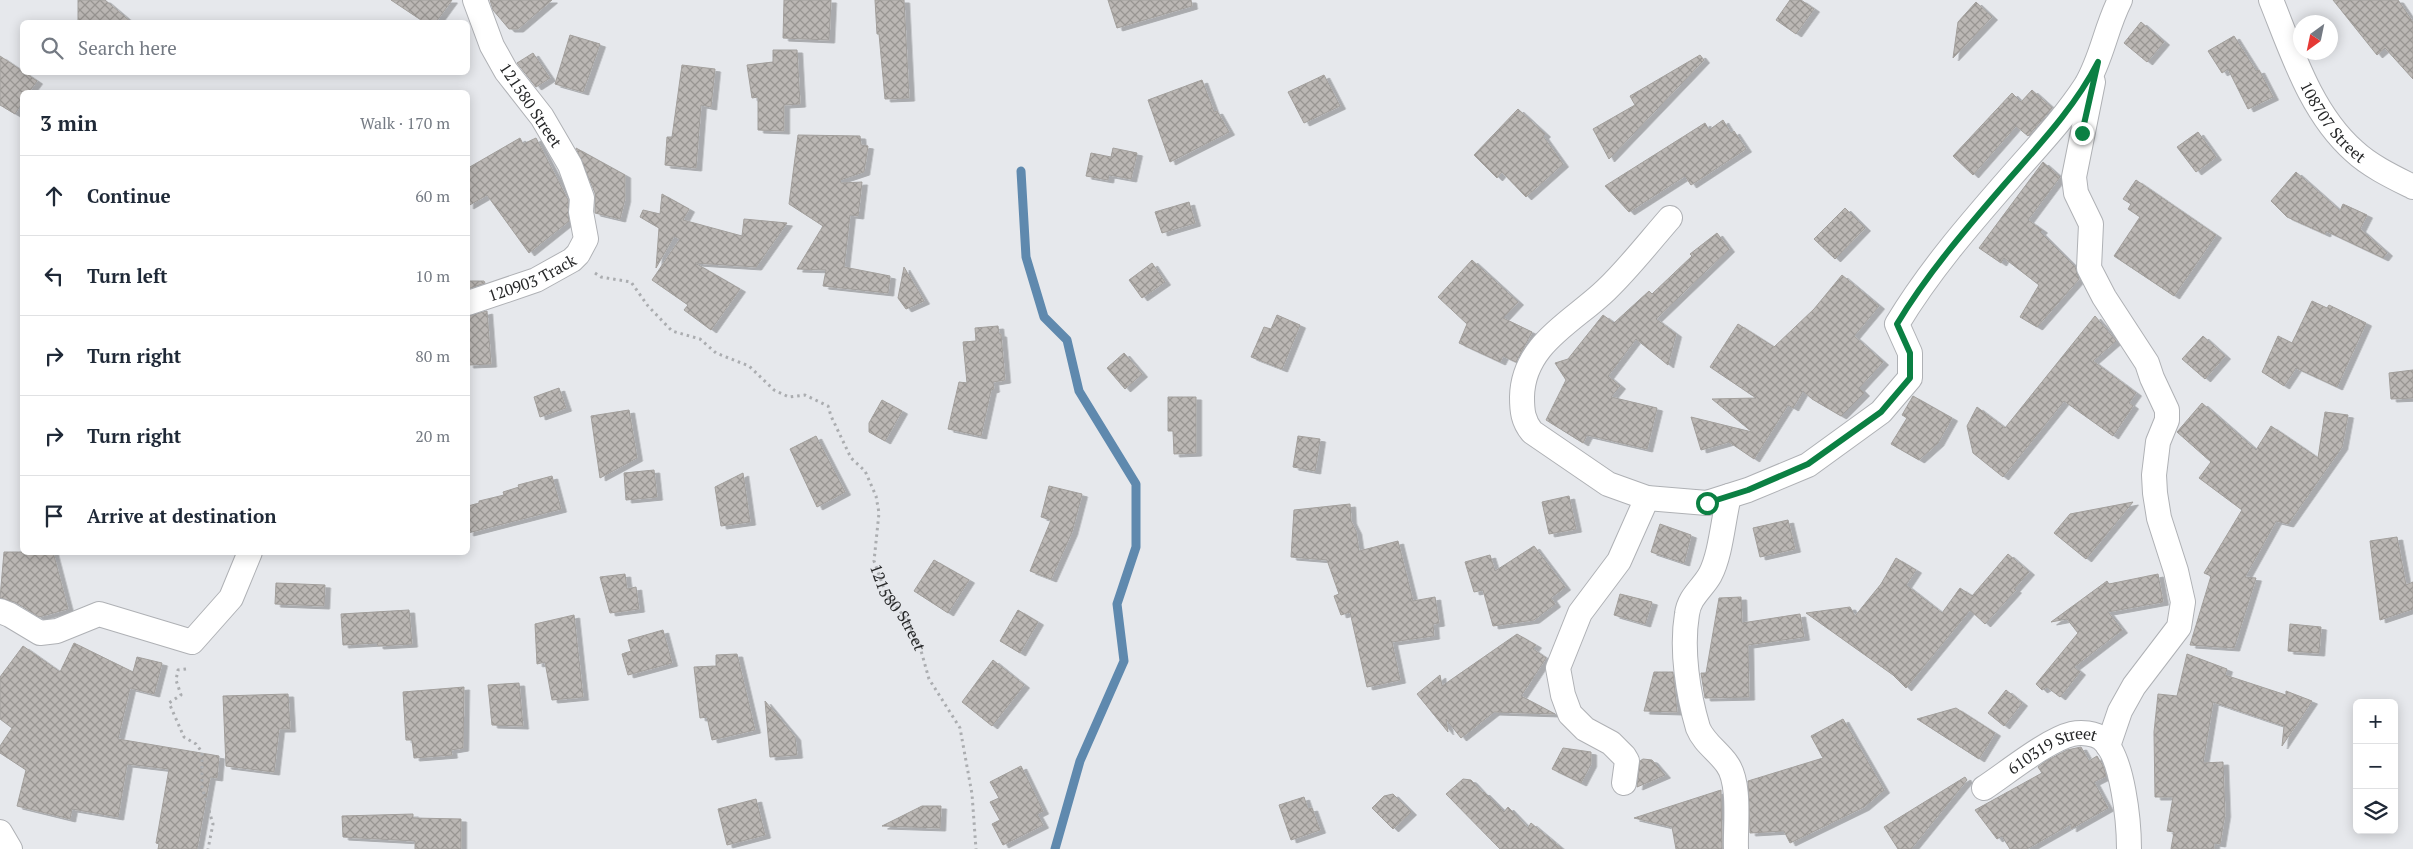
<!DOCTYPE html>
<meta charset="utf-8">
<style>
body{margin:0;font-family:"PT Serif",serif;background:#f2f2f3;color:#1f2937}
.controls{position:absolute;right:15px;bottom:15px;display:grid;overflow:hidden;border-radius:8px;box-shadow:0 2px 12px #0003}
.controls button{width:45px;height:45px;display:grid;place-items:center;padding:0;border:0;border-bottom:1px solid #e0e1e3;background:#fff;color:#1f2937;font:25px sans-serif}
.compass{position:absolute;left:2293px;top:15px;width:45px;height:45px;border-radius:50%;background:#fff;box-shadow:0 2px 12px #0003;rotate:213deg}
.stop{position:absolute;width:15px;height:15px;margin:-11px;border:4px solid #0b8043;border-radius:50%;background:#fff}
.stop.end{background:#0b8043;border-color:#fff;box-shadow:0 1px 5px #0008}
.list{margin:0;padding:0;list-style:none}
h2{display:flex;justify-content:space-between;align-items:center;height:65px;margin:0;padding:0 20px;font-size:21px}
h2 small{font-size:16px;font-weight:400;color:#747a83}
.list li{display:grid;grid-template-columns:32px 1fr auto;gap:15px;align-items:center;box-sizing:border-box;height:80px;padding:0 20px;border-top:1px solid #e0e1e3}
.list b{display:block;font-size:19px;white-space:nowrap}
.list em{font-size:16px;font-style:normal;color:#747a83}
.icon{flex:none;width:28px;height:28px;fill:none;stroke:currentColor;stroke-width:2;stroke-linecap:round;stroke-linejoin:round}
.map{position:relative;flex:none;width:2413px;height:849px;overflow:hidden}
.search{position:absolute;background:#fff;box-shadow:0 2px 12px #0003;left:20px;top:20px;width:450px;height:55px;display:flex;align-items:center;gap:12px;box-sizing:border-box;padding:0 18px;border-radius:8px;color:#747a83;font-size:19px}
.panel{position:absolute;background:#fff;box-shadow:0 2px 12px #0003;left:20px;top:90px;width:450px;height:465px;border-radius:8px}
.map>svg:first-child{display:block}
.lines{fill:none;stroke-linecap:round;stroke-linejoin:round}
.stream{stroke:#5f89ae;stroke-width:9}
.building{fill:url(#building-cross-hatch);stroke:#a29f9c;filter:url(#shadow)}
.street-casing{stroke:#afb1b5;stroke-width:26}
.path{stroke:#abadb0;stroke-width:3;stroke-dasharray:2.5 4;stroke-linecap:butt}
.street{stroke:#fff;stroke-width:24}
.route{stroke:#0b8043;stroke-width:6}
.labels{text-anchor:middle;stroke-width:4;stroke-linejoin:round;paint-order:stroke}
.street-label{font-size:16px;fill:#272829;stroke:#fff}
</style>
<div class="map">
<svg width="2413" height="849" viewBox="0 0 2413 849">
<defs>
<pattern id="building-cross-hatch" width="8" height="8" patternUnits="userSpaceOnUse" patternTransform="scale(1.25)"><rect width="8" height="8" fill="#bbb7b4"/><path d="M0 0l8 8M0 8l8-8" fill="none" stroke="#989592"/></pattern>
<filter id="shadow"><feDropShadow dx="5.5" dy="3" stdDeviation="0" flood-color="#0004"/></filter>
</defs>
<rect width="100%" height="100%" fill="#e6e8ec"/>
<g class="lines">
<!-- stream -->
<path class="stream" d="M1021,171L1026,257L1044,317L1067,340L1079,391L1136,484V547L1117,604L1124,661L1080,761L1055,849"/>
</g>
<!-- building -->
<path class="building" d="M78,0H105L131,22H78Z
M391,0H452L436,22H424Z
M490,0H552L518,29H509L493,10Z
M784,0H831L829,40L783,38Z
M875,0H904L909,98L885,99L879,34H877Z
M1108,0H1191L1192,6L1117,28Z
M1790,0H1801L1814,9L1796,34L1776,20Z
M2333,0H2398L2413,22V79L2385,48L2377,55Z
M1976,2L1992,17L1953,58L1958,22Z
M2141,22L2164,42L2147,62L2124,43Z
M570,35L600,44L583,92L555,84Z
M2234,36L2256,71L2259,70L2273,97L2248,109L2228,69L2222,73L2208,51Z
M773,50H797L800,104L784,105V131L758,130V97L752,98L747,65L773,62Z
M533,53L550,78L536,87L517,63Z
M1700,55L1704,60L1609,159L1593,129L1635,105L1630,96Z
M0,56L37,81L29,92H22V103L15,114L0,105Z
M682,65L715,69L711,107L701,105L696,168L665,165L667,137H672Z
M1324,75L1340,106L1304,123L1288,92Z
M1202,80L1214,112L1217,111L1229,132L1170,162L1148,100Z
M2032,90L2052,108L2028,136L2016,126L1973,175L1953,156L2012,93L2021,102Z
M1518,109L1545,134L1543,136L1563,164L1526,197L1502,172L1497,178L1474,155Z
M1723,120L1731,133L1734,131L1746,149L1691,185L1685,176L1629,212L1605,186L1705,123L1709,130Z
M2198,132L2216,157L2196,172L2177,147Z
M798,135L860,136L861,145L868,146L864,172L840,180L841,183L862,182L858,216L850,215L844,267L890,276L888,293L823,286L826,270L797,269L823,226L789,204Z
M520,138L523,144L536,138L568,200L569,221L529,253L487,195L468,206V168Z
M576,148L625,175V199L620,219L595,213V193Z
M1113,148L1137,153L1131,179L1109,175L1108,180L1086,176L1091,153L1111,157Z
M2043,162L2060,177L2028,220L2042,230L2040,232L2075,267L2079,279L2037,327L2020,317L2039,285L2004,258L2001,263L1979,248Z
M2296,172L2340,211L2343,204L2367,215L2360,229L2387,253L2383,258L2326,231L2325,234L2287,217L2271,201Z
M2136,180L2216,235L2174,296L2114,256L2140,217L2128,209L2131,204L2123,199Z
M662,194L689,209L683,220L742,236L744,219L787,223L756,267L695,263L740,289L711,330L684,310L688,305L652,280L680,239L674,236L656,268L659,228L640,217L643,210L660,214Z
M1189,202L1195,223L1162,233L1155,212Z
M1845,208L1865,228L1835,259L1814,239Z
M1717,233L1729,249L1656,319L1676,334L1668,365L1636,339L1608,376L1620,386L1611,397L1657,408L1647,449L1587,435L1583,443L1546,420L1566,380L1555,363L1568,359L1603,315L1614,323L1649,291L1652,294L1692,256L1690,254Z
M1472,260L1518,302L1503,318L1532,332L1516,362L1503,356L1500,362L1459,343L1467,324L1438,297Z
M1152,263L1165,282L1142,298L1129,280Z
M904,267L924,301L906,309L898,298Z
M1842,275L1879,306L1854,336L1883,362L1859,388L1864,393L1841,416L1812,399L1803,391L1793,408L1788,405L1754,459L1729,442L1701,450L1691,417L1752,432L1712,399L1756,398L1710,367L1738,324L1774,347L1814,309Z
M468,281H484L485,283L468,289Z
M2312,301L2327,308L2329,305L2366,323L2337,387L2296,368L2284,386L2262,372L2278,336L2292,343Z
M487,311L491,364L468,365V316Z
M1277,315L1300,325L1282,369L1251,357L1264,327L1271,329Z
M2095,316L2116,341L2093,361L2136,393L2129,403L2133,406L2113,436L2064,401L2003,477L1973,453L1967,426L1977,407L2005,428Z
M998,326L999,334H1001L1005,380L993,382L994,389L991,390L981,436L948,429L959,382L967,383L963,342L976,341L975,328Z
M2203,336L2225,356L2205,379L2182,359Z
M1124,353L1142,374L1125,389L1107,368Z
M2413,370V398L2391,399L2389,373Z
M559,388L566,408L540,417L534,397Z
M1913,396L1952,418L1938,443L1919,460L1891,444L1907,418L1902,415Z
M1168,397H1196V453L1174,454L1173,431H1168Z
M882,400L902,411L885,441L869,432V423Z
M2202,403L2256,450L2271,426L2318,458L2325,412L2348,415L2342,447L2288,524L2276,521L2245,577L2256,578L2234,648L2190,645L2211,576L2204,573L2242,510L2199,478L2211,462L2177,432Z
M629,410L637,458L600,478L591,416Z
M816,436L845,492L817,507L790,449Z
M1298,436L1320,439L1315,471L1293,467Z
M654,470L657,497L626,500L624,473Z
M743,473L750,522L721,526L715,487Z
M552,476L561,509L468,533V506L479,503V501L504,495L503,492L519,487L518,485Z
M1049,486L1082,494L1072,532L1051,579L1030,571L1051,520L1041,517Z
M1569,496L1576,529L1549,534L1542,502Z
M2133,502L2086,559L2054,533L2070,514Z
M1350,504L1351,521L1356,531L1359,551L1398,541L1413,601L1435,597L1439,623L1433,624L1434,636L1392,642L1400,680L1367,687L1350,612L1341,615L1334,596L1339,594L1327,560L1291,557L1294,510Z
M1788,520L1795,549L1760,557L1753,528Z
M1660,524L1691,535L1684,563L1651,552Z
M2397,537L2406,585L2413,582V609L2380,620L2370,541Z
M1534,546L1565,587L1551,598L1555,604L1534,620L1493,626L1483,590L1474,592L1465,562L1490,555L1495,571Z
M4,552H53L68,609L39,617L15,602L0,598Z
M2008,554L2029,572L2014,589L2016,590L1985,624L1970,610L1906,688L1893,675L1806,613L1850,607L1855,616L1881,584L1896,558L1916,570L1906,585L1942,613L1960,588L1972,596Z
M934,560L969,580L948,613L914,591Z
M625,574L627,589L636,587L639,609L610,613L600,577Z
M2158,574L2163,602L2108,612L2122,630L2074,667L2080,672L2060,697L2047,687L2042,690L2036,684L2078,633L2067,619L2051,622L2107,581L2109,584Z
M276,583L325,585L324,606L275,604Z
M1620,594L1652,602L1645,624L1614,615Z
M1741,597L1742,623L1800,614L1804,637L1748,645L1749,697L1705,698L1701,673H1706L1719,598Z
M409,610L412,644L378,646L377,643L343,645L341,614Z
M1018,610L1038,622L1020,653L1000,641Z
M574,615L583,697L552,700L545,662L537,664L535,624Z
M2290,624L2321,627L2319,653L2288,651Z
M663,630L672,663L628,675L622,654L631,651L628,640Z
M1517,634L1536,645L1533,649L1546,658L1521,696L1555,714L1494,712L1461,738L1446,719L1448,732L1417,694L1440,675L1442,686Z
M74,643L133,672L137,657L162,663L154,694L130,688L118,739L219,756L217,778L210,777L197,849H158L159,844L156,843L169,769L127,764L118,817L72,809L70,819L17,806L26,770L0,753V746L12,728L0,719V677L23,646L60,672Z
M737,654L755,730L712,740L707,717L700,718L694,667L716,666V655Z
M2187,654L2227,669L2225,675L2286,695V691L2312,701L2282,746L2284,726L2213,702L2203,763L2223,762L2225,814L2220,844L2214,843V849H2171L2174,832L2167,831L2173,797H2155L2154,732L2158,694L2177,696Z
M993,660L1024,685L992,726L962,702Z
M1654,672H1673L1677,712L1644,711Z
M519,683L523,726L492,725L488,685Z
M464,687L463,748L451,750L452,755L414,758L412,740H406L403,692Z
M2006,690L2022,703L2004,726L1988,713Z
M288,694L290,729H279L274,772L226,766L223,696Z
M765,701L795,737L797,755L770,757Z
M1956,708L1995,733L1979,759L1917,719Z
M1843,719L1884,790L1864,807L1790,843L1784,831L1750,833L1748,781L1823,758L1811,736Z
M2081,747L2089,761L2097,756L2103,766L2106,776L2094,782L2108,808L2071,829V824L2027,849H2010L2002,836L1997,839L1975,810L2042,773L2038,767L2046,761L2067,750Z
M1563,748L1591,752V764L1581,783L1552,769Z
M1643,759L1652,760L1665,775L1637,787L1640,761Z
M1021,766L1043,811L1037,814L1043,825L1003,845L992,824L1000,820L990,802L999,798L990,782Z
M1965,777L1967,780L1911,849H1898L1884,827Z
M1463,779L1471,780L1483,793L1484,792L1504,812L1508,807L1528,828L1531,823L1562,849H1500L1446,794Z
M1721,790L1722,849H1676L1672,827L1634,818Z
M1393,794L1411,812L1393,829L1372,808L1384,796Z
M1304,797L1308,809L1312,808L1320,830L1291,840L1279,805Z
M756,799L765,835L727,845L718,809Z
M922,806H941L940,828L882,826Z
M413,814V818L461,819V849H415V841L343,837L342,816Z"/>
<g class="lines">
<!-- street casing -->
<g class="street-casing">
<g id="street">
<path id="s2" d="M2271,0C2292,52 2311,113 2354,151C2370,166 2393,177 2413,187"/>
<path d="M2093,82L2074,177L2076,193L2091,224L2089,268L2104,297L2147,363L2152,378L2167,410V420L2158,442L2154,475L2155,493L2159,518L2176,571L2183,602L2179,627L2134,686L2120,711L2108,746"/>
<path d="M1670,218C1649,242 1629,268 1606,290C1573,322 1523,344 1522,397C1522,411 1523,421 1532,432L1608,484L1647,498L1707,503L1729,496L1748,490L1808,465L1881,412L1910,378V353L1897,324C1929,271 1968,226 2009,179C2035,149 2064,119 2086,85C2102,58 2106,27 2120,0"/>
<path id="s3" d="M468,303L536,280L572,260L578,254L586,239L581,212L582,198L570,165L542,117L506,71L492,46L475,0"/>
<path d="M1729,496C1723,520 1721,554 1710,575C1702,589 1689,597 1687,614C1681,650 1688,694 1698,728C1704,743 1718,751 1727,764C1741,783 1735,826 1736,849"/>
<path d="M0,611L10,615L40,633L57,631L99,614L192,642L231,598L250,552"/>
<path d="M1624,783L1627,761L1624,756L1611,743L1585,729L1570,714L1563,695L1558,668L1580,613L1619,561L1647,498"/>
<path id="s4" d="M1984,788C2007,773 2047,740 2072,734C2081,732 2095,733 2102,739C2123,756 2129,823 2129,849"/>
<path d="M0,832L10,849"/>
</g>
</g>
<!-- path -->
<g class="path">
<path id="s1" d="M595,273L601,277L631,282L648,306L672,331L700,339L716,353L749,366L774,390L789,397L805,395L828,406L831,416L851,458L865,471L876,496L879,513L874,561L886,594L906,619L920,647L929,679L960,728L972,794L976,849"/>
<path d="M186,669L178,670L176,680L181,695L169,703L184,737L196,744L202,752V787L213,824L208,849"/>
</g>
<!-- street -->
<use href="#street" class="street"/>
</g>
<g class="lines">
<!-- route -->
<path class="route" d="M1707,503L1748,490L1808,464L1881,412L1910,378V353L1897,324C1927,274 1965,230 2003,186C2037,147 2074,109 2098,62L2082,133"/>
</g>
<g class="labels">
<!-- street labels -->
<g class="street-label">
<text transform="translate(531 105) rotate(56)" y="6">121580 Street</text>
<text dy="6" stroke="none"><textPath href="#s2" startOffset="138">108707 Street</textPath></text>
<text dy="6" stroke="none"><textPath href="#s3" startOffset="69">120903 Track</textPath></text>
<text dy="6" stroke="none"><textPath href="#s1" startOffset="502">121580 Street</textPath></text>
<text dy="6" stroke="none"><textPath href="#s4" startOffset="80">610319 Street</textPath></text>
</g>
</g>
</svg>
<div class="controls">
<button>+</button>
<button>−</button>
<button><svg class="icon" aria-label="layers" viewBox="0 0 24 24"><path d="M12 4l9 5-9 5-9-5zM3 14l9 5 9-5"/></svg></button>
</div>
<svg class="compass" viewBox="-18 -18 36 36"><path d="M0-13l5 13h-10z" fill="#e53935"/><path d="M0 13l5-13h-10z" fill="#747a83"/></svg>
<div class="stop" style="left:1707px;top:503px"></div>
<div class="stop end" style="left:2082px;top:133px"></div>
<div class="search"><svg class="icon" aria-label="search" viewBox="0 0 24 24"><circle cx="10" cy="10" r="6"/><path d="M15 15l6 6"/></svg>Search here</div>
<section class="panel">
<h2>3 min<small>Walk · 170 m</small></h2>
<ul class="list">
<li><svg class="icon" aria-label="ahead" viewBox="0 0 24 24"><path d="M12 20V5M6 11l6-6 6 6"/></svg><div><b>Continue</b></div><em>60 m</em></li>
<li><svg class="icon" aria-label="left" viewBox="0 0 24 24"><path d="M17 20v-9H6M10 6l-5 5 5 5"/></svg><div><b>Turn left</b></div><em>10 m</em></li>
<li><svg class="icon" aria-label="right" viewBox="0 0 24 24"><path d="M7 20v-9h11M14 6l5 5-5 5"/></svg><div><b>Turn right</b></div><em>80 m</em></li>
<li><svg class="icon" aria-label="right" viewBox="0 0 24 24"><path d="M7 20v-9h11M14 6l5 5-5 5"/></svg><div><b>Turn right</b></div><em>20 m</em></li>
<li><svg class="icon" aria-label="arrive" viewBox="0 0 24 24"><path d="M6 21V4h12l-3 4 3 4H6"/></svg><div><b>Arrive at destination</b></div></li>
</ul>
</section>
</div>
